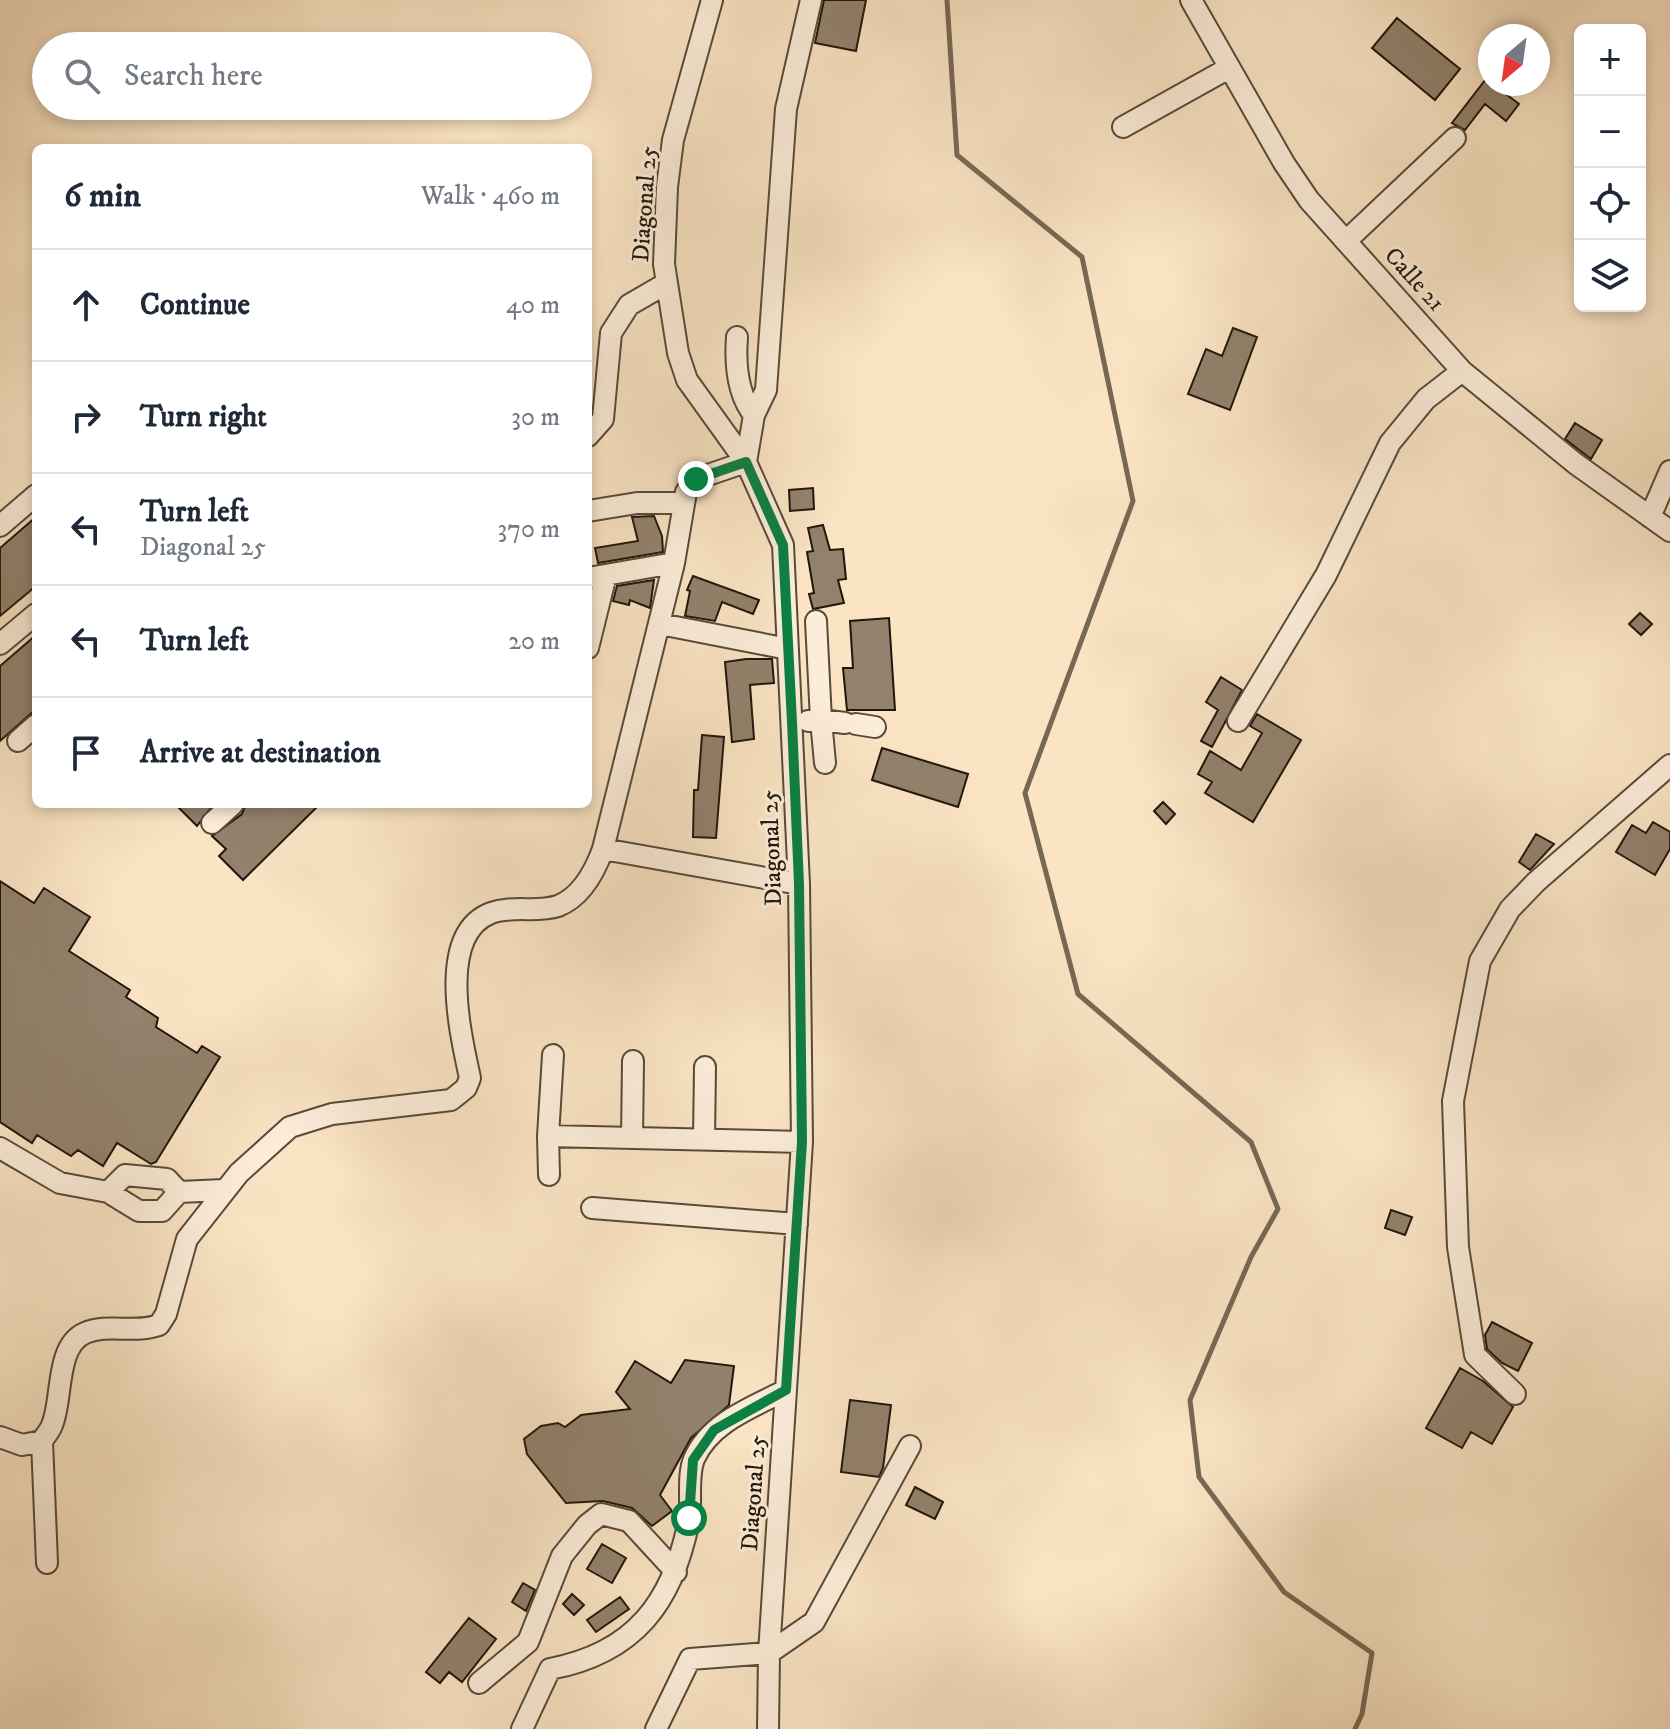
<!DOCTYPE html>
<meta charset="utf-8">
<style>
body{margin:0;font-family:"IM FELL DW Pica",serif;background:#f6f6f7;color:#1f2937}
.controls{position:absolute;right:24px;top:24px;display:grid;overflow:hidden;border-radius:12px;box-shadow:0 4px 12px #0003}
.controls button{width:72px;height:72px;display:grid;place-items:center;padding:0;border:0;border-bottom:2px solid #e0e1e3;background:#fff;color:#1f2937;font:40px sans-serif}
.compass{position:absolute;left:1478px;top:24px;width:72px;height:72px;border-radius:50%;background:#fff;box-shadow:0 4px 12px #0003;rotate:209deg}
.stop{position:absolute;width:24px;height:24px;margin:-18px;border:6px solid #0b8043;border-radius:50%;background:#fff}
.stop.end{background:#0b8043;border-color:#fff;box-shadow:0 2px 8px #0008}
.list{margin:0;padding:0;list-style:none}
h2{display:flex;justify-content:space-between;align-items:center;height:104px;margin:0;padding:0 32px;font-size:34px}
h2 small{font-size:26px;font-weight:400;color:#747a83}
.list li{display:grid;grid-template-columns:52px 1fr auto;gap:24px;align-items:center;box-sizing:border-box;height:112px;padding:0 32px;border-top:2px solid #e0e1e3}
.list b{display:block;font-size:30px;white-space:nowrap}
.list p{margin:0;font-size:26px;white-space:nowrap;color:#747a83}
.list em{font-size:26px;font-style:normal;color:#747a83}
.icon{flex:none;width:44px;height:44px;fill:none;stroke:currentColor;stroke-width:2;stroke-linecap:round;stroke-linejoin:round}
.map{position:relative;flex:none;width:1670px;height:1729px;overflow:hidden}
.search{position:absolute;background:#fff;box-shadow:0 4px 12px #0003;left:32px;top:32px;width:560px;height:88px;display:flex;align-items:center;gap:20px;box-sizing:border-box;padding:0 28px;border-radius:44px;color:#747a83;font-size:30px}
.panel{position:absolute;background:#fff;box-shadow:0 4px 12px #0003;left:32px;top:144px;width:560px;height:664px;border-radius:12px}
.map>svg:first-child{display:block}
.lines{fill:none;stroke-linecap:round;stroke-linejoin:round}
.stream{stroke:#776855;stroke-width:5}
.building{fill:#92816c;stroke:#21160c;stroke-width:2}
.minor-casing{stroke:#574a3a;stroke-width:24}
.minor{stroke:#fcedd9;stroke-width:20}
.route{stroke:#0b8043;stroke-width:10}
.labels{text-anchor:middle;stroke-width:6;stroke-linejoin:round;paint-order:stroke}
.street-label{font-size:24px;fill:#21160c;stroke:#fcedd9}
</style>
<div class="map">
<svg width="1670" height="1729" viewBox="0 0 1670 1729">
<rect width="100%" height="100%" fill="#fae4c4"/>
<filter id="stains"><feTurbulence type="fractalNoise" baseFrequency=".0025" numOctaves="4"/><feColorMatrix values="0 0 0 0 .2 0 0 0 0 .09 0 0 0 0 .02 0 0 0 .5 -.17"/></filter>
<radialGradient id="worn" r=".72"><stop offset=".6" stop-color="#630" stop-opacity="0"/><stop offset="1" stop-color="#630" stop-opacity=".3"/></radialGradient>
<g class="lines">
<!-- stream -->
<path class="stream" d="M947,0L957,155L1082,257L1133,501L1025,793L1078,994L1251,1142L1278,1209L1251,1257L1190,1400L1199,1477L1284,1592L1372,1653L1362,1714L1355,1729"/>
</g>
<!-- building -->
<path class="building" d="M824,0H866L856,51L815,43Z
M1397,18L1460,69L1435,100L1372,48Z
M1486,79L1519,104L1506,121L1485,104L1465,130L1455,125L1452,123Z
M1233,328L1257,337L1230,410L1188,394L1206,349L1222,356Z
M1575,423L1602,440L1591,459L1565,439Z
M813,488L814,509L790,511L789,490Z
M654,516L662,536L663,552L598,563L595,548L638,541L632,517Z
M36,517V586L0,616V548Z
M823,525L830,550L843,549L846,579L838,580L844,603L813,609L809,594L814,593L807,552L813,551L808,528Z
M693,576L759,600L753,614L722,602L715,621L685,616L690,591L687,590Z
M654,580L650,608L630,600L629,605L613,601L617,586Z
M1640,613L1652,624L1641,635L1629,624Z
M889,618L895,710H847L843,668H853L850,621Z
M36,635V709L0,741V666Z
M746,659H772L774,683L750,685L754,739L732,742L725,662Z
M1221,677L1242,690L1212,747L1201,741L1218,710L1206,702Z
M1257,714L1301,740L1253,822L1205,793L1212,782L1198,774L1210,751L1241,770L1262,733L1250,726Z
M702,735L724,737L716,838L693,837L694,790H698Z
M882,748L968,774L958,807L872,780Z
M1163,802L1175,814L1166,824L1154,811Z
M175,804H214L197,826Z
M246,804H320L243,880L219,856L226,849L212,836L242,814Z
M1653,822L1670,832V849L1655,875L1616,852L1632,825L1646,833Z
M1536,834L1554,844L1530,870L1519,862Z
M0,881L34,903L44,888L90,917L69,951L130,990L126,997L158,1018L156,1027L197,1053L202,1046L220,1057L156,1162L151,1164L117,1143L103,1166L78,1150L71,1156L37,1135L32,1143L0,1122Z
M1391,1210L1412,1217L1405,1235L1385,1228Z
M1492,1322L1532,1343L1518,1371L1502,1363L1487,1349L1485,1335Z
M685,1360L734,1366L729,1405L691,1438L660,1495L672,1511L652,1526L632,1508L603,1501L566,1503L527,1454L524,1439L541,1426L558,1423L565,1427L581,1415L630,1409L616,1392L635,1361L671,1383Z
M1460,1368L1483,1381L1513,1407L1492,1444L1471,1432L1462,1448L1426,1428Z
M850,1400L891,1405L883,1468L879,1477L841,1472Z
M915,1487L943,1502L935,1519L906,1505Z
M602,1544L626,1558L612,1583L587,1569Z
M523,1583L535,1590L526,1611L512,1602Z
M572,1594L584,1605L574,1615L563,1604Z
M620,1597L629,1609L596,1632L587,1620Z
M469,1618L496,1639L462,1682L449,1672L440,1683L426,1672Z"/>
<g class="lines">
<!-- minor casing -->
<g class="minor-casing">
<path id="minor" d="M712,0L673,140L667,187L664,264L678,353L687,380L746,462L783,545L799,884L802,1142L769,1653L768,1729
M1191,0L1284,163L1309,200L1462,371L1576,464L1670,531
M1123,127L1229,68
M1346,241L1455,138
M737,337C735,364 737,394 754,415
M588,436L603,419L611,333L629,305L667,283
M746,462L754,415L766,390L786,109L811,0
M588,511L637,503H683
M1650,517L1670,471
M0,526L36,495
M588,578L674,563
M816,621L821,720L845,723
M660,624L788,649
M0,644L36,614
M588,648L606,575
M808,721L821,720L825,763
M1238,721L1326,575L1390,443L1426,399L1462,371
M856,724L875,727
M18,741L36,725
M212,823L233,804
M603,849L799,884
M553,1055L548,1136L802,1142
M548,1136L549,1175
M632,1138L633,1061
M704,1139L705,1067
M0,1148L60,1183L108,1192L139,1211H162L179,1192L224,1190
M108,1192L125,1175L167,1179L179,1192
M592,1208L797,1224
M1515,1394L1475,1355L1458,1247L1453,1101L1480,961L1510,909L1536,882L1670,765
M0,1437L22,1445L42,1441C45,1436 50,1431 52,1425C63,1400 55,1346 85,1333C107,1323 135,1334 159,1325L166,1314L187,1239L239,1173L290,1127L332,1114L451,1100L466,1088L470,1078C461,1036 436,934 491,913C513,905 537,913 558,906C581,897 595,871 603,849L674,563L686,492L696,479L746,462
M42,1441L47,1563
M479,1683L528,1642L562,1556L587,1525L601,1514L629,1521L676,1572
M522,1729L550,1669C635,1653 673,1602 689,1520C692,1501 687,1476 694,1459C710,1422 753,1407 786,1390
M656,1729L690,1659L769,1653L814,1622L910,1446"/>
</g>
<!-- minor -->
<use href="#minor" class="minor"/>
</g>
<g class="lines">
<!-- route -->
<path class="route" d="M689,1518L693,1460L714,1430L786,1390L802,1142L799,884L792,722L783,545L746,462L696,479"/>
</g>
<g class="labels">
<!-- street labels -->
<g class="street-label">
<text transform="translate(644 204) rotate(-86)" y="8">Diagonal 25</text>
<text transform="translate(1415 279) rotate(48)" y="8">Calle 21</text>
<text transform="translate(771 848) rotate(-92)" y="8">Diagonal 25</text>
<text transform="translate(753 1493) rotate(-86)" y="8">Diagonal 25</text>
</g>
</g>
<rect width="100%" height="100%" filter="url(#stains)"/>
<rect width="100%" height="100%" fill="url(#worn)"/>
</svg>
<div class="controls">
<button>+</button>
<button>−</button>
<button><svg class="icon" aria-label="locate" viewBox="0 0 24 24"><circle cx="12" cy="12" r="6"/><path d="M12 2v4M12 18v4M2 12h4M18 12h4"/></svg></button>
<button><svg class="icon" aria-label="layers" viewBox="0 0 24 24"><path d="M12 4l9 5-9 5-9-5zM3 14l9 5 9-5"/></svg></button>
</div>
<svg class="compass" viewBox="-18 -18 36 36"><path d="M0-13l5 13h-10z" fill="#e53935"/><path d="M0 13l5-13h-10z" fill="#747a83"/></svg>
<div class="stop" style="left:689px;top:1518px"></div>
<div class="stop end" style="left:696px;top:479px"></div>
<div class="search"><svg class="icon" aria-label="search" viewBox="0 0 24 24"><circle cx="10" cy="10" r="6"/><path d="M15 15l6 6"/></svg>Search here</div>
<section class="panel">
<h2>6 min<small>Walk · 460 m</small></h2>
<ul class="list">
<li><svg class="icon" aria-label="ahead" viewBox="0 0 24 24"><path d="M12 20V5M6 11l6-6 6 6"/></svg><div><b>Continue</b></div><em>40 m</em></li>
<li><svg class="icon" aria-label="right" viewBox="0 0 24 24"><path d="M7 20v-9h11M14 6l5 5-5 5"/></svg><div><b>Turn right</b></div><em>30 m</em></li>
<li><svg class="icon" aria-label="left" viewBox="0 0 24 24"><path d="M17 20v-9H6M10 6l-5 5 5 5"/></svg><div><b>Turn left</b><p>Diagonal 25</p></div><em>370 m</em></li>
<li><svg class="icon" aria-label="left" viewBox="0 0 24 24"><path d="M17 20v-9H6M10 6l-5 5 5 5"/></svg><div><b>Turn left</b></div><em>20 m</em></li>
<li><svg class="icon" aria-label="arrive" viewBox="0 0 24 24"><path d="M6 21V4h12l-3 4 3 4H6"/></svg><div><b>Arrive at destination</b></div></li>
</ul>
</section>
</div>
